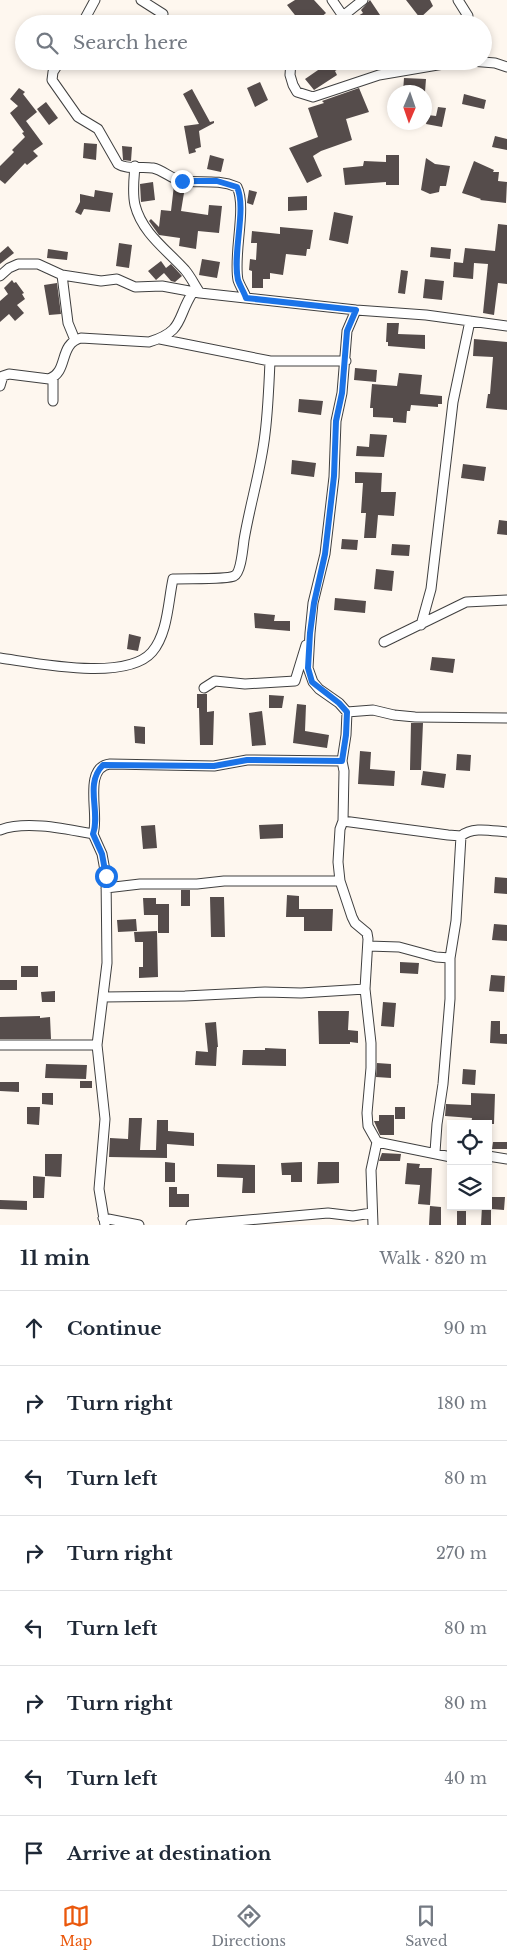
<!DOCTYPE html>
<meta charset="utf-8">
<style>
body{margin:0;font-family:"Libre Baskerville",serif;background:#f6f6f7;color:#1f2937}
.controls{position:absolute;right:15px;bottom:15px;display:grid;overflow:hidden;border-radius:0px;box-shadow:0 2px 8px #0003}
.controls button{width:45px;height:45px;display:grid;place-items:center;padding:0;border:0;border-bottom:1px solid #e0e1e3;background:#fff;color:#1f2937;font:25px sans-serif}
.compass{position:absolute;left:387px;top:85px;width:45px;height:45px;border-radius:50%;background:#fff;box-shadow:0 2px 8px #0003;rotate:182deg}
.stop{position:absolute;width:15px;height:15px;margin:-11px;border:4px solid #1a73e8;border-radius:50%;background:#fff}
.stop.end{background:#1a73e8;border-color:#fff;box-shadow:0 1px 5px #0008}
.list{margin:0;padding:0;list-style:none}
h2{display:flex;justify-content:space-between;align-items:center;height:65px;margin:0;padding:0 20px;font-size:21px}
h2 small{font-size:16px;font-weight:400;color:#747a83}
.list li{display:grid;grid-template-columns:32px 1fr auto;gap:15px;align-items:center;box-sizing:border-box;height:75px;padding:0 20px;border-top:1px solid #e0e1e3}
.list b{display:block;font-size:19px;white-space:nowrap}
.list em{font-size:16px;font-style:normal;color:#747a83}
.icon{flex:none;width:28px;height:28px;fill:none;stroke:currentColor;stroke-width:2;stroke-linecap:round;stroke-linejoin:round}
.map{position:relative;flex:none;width:507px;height:1225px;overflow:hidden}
.search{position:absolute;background:#fff;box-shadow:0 2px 8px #0003;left:15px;right:15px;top:15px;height:55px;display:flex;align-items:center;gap:12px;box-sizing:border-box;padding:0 18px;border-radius:28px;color:#747a83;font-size:19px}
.sheet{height:665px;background:#fff}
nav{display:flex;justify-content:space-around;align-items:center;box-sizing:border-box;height:70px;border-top:1px solid #e0e1e3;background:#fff;font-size:14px;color:#747a83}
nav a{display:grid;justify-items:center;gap:2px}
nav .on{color:#ea580c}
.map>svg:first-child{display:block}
.building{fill:#554c4b}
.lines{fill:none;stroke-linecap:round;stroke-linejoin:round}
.street-casing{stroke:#404040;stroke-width:11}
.street{stroke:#fff;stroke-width:9}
.route{stroke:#1a73e8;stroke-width:6}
</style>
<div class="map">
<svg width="507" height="1225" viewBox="0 0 507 1225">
<rect width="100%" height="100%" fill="#fef7ef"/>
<!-- building -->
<path class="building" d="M295,0H314L326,13L313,24H302L287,5Z
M370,0L386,24H344L363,13L361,10Z
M406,0H430L433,6L420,18Z
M316,61H351L335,71L337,75L314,90L305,79L321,68Z
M404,78L426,79L425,92H403Z
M260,82L268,100L255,107L247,88Z
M19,88L25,92L23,94L37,112L26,121L43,144L33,151L38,156L27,165L25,163L5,184L0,180V166L14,152L12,150L25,137L22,133L24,132L10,113L18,106L10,99Z
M359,88L369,112L346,119L352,140L321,151L313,156L322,176L307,183L289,148L318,137L308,108L324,103L322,101Z
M192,89L210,122L214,121V123L199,131L201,147L195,149L196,152L189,154L184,126L199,124L183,94Z
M464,94L486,100L484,109L462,104Z
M46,102L58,118L49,125L37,109Z
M438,107L446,108L442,127L426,124L428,115L436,116Z
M495,136L507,139V150L492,147Z
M84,143L97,144L96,160L83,158Z
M122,146L132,147L131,161L123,160Z
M210,155L224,159L221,172L207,169Z
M386,155H399V185H386V182L345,185L343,168L363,166L364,161L386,162Z
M426,158L435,164L450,166L446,186H440L439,192L430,194L421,190Z
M474,161L494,170L493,172H499L498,181L507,182L506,203L480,200L481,199L462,193Z
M153,182L155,200L141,202L140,184Z
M174,185L185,187L181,211L208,215L209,205L222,206L219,233L198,231L196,249L179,246L180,238L159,235L149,221L151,219L159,227L161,210L171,211Z
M95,190L113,193L110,212L84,209L81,215L75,212L80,202V194L94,197Z
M249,190L257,192L253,205L247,203Z
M307,196V210L288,211V197Z
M334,212L353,216L348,244L329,240Z
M498,224L507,225V284L498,283L494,315L483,313L488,264L474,263L473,279L453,277L454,262L463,263L465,248L495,251Z
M280,227L313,230L310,249H307L306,256L286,254L283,275L270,273V279H263V288H252V271L249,270L250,259L256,260L257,243H251L252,231L280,234Z
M119,243L132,245L129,268L116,266Z
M8,246L14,253L0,264V253Z
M431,247L451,249L450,259L430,257Z
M48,249L68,252L67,260L47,258Z
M202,259L220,262L217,278L199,275Z
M161,261L166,268L171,264L182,276L175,282L171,281L164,273L156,280L148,271Z
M401,270L408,271L405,294L398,293Z
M425,279L444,281L442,300L423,298Z
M12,280L14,283L16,282L24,293L22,294L25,299L17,305L24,313L15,321L9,314L0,322V301L8,294L4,288Z
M57,283L61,314L49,315L44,285Z
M387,323H399L398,334L425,335V349L388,346V342H386Z
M474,339L507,342V410L486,408L488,394H490L493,357L473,356Z
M355,368L377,370L376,382L354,380Z
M399,373L422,375L420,394L442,396V404H438V407L411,405L410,411H407L406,423L393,422V418L373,417V408H370L372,384L397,386Z
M299,399L323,401L321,415L298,412Z
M370,434L387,435L384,457L356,456L357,446L369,447Z
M292,460L316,463L314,477L291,474Z
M463,464L486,467L484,481L461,478Z
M355,472L382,473L381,492H396L394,516L378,515L376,538H364L366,513H361L363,483H355Z
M499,520L507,521V535L497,534Z
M342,539L358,540L357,550L341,549Z
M392,544L410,545L409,556L391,555Z
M376,569L394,571L392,591L374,589Z
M335,598L366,601L365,613L334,610Z
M254,613L275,615L274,621H290V631L255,628Z
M129,634L141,637L138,651L127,649Z
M432,657L455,659L453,673L430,670Z
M197,694H207V712L214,711L213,745H200L199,708H197Z
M269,695L284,696L282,708H269Z
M297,704L306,705L305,731L329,735L327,748L293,743Z
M262,711L266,745L252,746L249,713Z
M411,723H423L421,770H410Z
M134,726L145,727V744L135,743Z
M360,751L371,752L370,769L395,771L394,786L358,784Z
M457,754L471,755L470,771L456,770Z
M423,771L446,774L444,788L421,785Z
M283,824V838L260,839L259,825Z
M155,825L157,848L143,849L141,826Z
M495,877L507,878V894L494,893Z
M181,890H190V906H181Z
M287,895L299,896V909H333L332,931H304V917H286Z
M210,897H224L225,937H211Z
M143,898H156V904H169V933H158V915H144Z
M136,919L137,931L118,932L117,920Z
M494,924L507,925V941L492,940Z
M157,931L158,977L139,978V967H143V942H135L134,932Z
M400,962L419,963L418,974L400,973Z
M21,966H38V977H21Z
M491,975L505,976L504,992L489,991Z
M0,980H17V990H0Z
M55,991V1002H42L41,992Z
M383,1002L396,1003L394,1027L381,1026Z
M318,1011H349L348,1030L358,1031V1043L350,1042V1044H319Z
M40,1016V1018L50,1017L51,1039H0V1017Z
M491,1021H500V1034H507V1044L490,1043Z
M216,1022L218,1047H217L216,1066L195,1065L196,1051L208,1052L205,1023Z
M265,1048L286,1049V1066L242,1065L243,1050H265Z
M377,1063L391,1064V1078L376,1077Z
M46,1064L87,1065L86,1079L45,1078Z
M463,1069L476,1070L475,1085L462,1084Z
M80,1081H92V1088H80Z
M0,1082H19V1092L0,1091Z
M42,1093H53V1105L42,1104Z
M471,1093L495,1094L494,1124H471L472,1118L445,1116L446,1104L471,1105Z
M27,1107H40L39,1125L27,1124Z
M395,1107H405V1119H395Z
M379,1115H394V1135H380L374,1121H379Z
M129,1118H142L140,1150H156L157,1120H168V1131L194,1133V1146L167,1144V1158L109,1157L110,1138L128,1139Z
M493,1142H507V1149H492Z
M382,1153L401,1154L400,1161H379Z
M45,1154H62L61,1177L45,1176Z
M165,1162L175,1163V1182H165Z
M302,1162V1182H291V1175H282L281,1163Z
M318,1162H339V1183L317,1184Z
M407,1163L420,1164L419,1168H432L430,1205L418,1204L420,1185L405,1184Z
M217,1164L255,1165V1193H242L243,1178L217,1177Z
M33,1176L45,1177L44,1198H33Z
M169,1187H177V1194H189V1207H169Z
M488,1197H505L504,1210L491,1209V1225H481L482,1206H488Z
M0,1200L27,1201V1210L0,1209Z
M430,1206L441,1207V1225H429Z
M457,1211H466V1225H457Z"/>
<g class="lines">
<!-- street casing -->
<g class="street-casing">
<path id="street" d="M141,0L163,14
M332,0L343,16
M458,0L468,16L467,24
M82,24L95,0
M333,24L363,0
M60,61L53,72L52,80L78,117L98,129L118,164C127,170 142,166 153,168C163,170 171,179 182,181C201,183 218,179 237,187C247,207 233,254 238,280C240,286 244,292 246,297
M291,61L290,75L293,85L297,92L313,97L379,75L461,61
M471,61L495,63L507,67
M135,166C134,179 132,192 135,205C142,233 167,250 185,270C191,277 195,286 200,293
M62,275L68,323L75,340
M0,276L9,268L18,264H38L62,275L101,281L117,279L135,287L162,286L200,293L356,310L426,315L507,326
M356,310L347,331L342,393L336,421L334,477L325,554L313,603L310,633L308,668L313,682L319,689L339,703L347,712L346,735L342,761L344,771L343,821L340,829L338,862L340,881L352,917L355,923L367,933L368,939L365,989L371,1043V1068L367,1113L368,1126L377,1142L451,1157
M160,339L270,361H346
M0,386L3,376L9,374L49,379C69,372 58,344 81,338L149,342C185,331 176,318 193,292
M53,401V378
M421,625L431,589L453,402L470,321
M384,642L466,602L507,600
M0,658C36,663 126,682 152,652C168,633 168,602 173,579C185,578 226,580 234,576C241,573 243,547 244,540C250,504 261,470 265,434C268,410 269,385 270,361
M204,688L215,681L245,684L295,681L306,645
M347,712L373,710L394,715L415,717L507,718
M343,821L448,835L461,836C473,826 492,831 507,832
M0,830C26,820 66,829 93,834
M106,888L140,884H197L224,881H340
M368,946L399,947L436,957L450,958
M103,997L185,996L265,992L301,993L365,989
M0,1045H97
M435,1152L437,1124L443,1084L450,999V958L456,921L461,836
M488,1156L507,1159
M103,1218L139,1225
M105,1225L99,1189L105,1119L97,1045L107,963L106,876L102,854L93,834C100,817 82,767 110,764L214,766L247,760L342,761
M191,1225L328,1213L353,1216L371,1213
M373,1225L371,1170L377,1142"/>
</g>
<!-- street -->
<use href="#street" class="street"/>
</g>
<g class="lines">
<!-- route -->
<path class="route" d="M106,876L102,854L93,834C101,812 84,784 103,765L214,766L247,760L342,761L346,735L347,712L339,703L312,682L308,668L310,633L314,603L325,554L334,476L336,421L342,393L347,331L356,310L246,298C244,292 240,286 238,280C232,254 247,208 237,187L217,181H182"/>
</g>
</svg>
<div class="controls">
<button><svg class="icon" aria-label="locate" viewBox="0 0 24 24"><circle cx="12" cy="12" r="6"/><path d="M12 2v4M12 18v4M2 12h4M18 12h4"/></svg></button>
<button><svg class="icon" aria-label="layers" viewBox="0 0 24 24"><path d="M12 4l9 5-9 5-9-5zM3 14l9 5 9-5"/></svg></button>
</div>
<svg class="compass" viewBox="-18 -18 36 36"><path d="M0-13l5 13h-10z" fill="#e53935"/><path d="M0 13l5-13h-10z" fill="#747a83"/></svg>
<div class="stop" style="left:106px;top:876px"></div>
<div class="stop end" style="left:182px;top:181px"></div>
<div class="search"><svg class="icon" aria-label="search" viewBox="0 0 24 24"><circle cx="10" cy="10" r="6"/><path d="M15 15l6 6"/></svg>Search here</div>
</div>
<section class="sheet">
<h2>11 min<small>Walk · 820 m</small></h2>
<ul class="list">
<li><svg class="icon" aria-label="ahead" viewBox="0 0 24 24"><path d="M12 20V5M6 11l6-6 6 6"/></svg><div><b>Continue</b></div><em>90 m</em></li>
<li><svg class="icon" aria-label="right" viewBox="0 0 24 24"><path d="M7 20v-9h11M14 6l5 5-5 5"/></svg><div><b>Turn right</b></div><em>180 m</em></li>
<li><svg class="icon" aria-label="left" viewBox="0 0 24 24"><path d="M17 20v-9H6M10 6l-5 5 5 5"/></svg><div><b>Turn left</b></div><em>80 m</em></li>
<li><svg class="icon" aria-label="right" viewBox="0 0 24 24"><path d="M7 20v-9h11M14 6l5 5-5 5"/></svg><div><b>Turn right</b></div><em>270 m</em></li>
<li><svg class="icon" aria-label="left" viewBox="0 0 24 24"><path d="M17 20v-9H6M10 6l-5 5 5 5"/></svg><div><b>Turn left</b></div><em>80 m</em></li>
<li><svg class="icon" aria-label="right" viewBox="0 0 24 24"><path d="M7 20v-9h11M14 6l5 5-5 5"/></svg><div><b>Turn right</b></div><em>80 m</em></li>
<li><svg class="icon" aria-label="left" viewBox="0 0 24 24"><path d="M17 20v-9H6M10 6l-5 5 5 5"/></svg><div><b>Turn left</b></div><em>40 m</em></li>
<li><svg class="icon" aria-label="arrive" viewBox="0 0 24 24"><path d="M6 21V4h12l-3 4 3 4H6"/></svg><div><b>Arrive at destination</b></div></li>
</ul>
</section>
<nav>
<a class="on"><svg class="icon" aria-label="map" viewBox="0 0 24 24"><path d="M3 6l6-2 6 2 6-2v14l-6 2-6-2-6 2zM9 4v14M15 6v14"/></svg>Map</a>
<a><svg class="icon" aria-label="directions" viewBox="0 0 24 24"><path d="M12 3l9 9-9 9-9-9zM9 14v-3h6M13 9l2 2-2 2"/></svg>Directions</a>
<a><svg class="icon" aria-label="saved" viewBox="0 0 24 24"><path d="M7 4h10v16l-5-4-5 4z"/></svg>Saved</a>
</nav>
